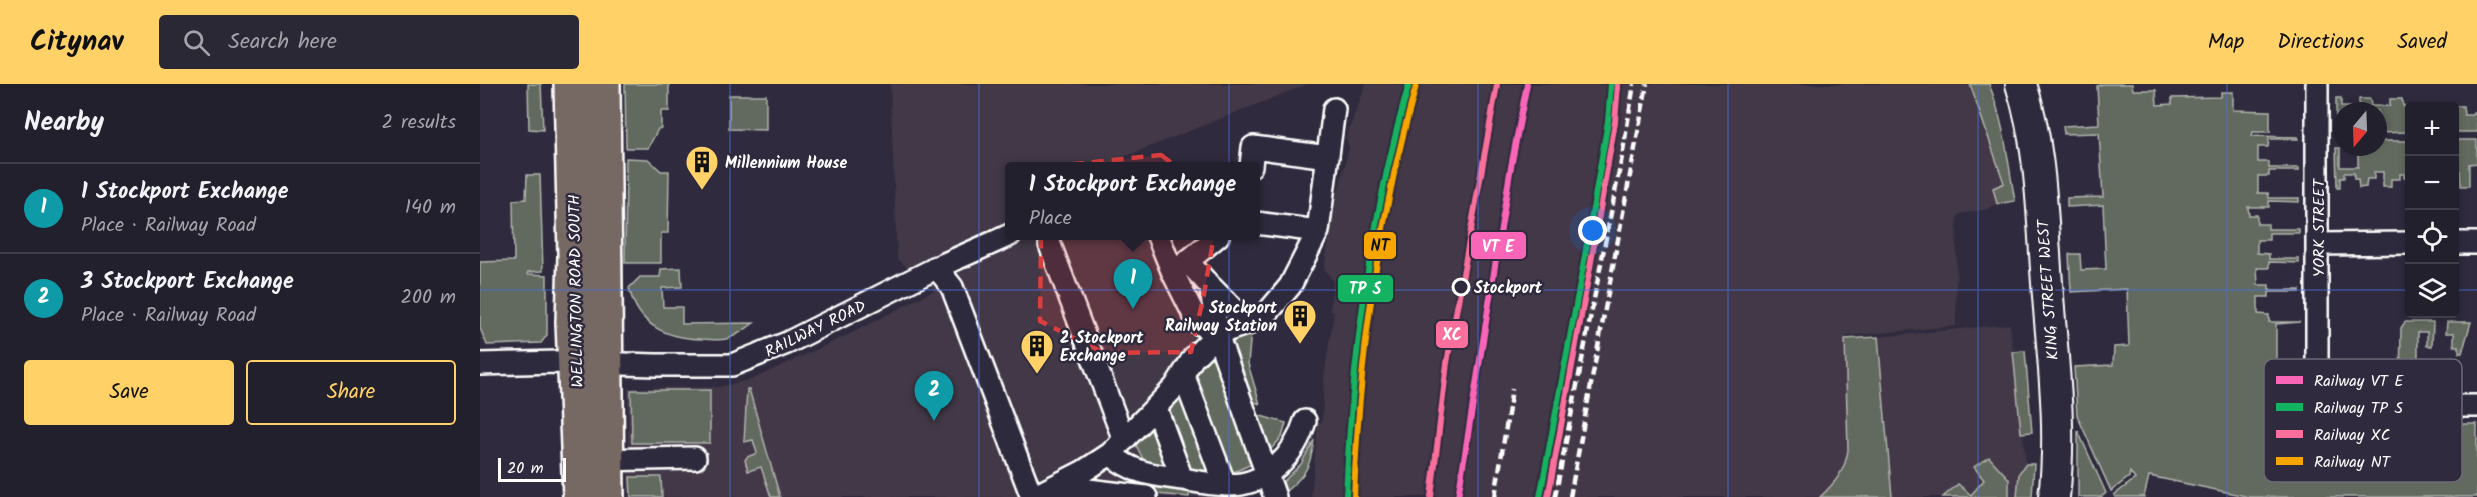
<!DOCTYPE html>
<meta charset="utf-8">
<style>
body{margin:0;font-family:Kalam,sans-serif;background:#2b2836;color:#f1f3f6}
.controls{position:absolute;right:18px;top:18px;display:grid;overflow:hidden;border-radius:6px;box-shadow:0 3px 9px #0003}
.controls button{width:54px;height:54px;display:grid;place-items:center;padding:0;border:0;border-bottom:2px solid #403e4a;background:#23202e;color:#f1f3f6;font:30px sans-serif}
.compass{position:absolute;left:1853px;top:18px;width:54px;height:54px;border-radius:50%;background:#23202e;box-shadow:0 3px 9px #0003;rotate:199deg}
.scale{position:absolute;left:18px;bottom:15px;width:68px;box-sizing:border-box;padding-left:6px;border:3px solid #fff;border-top:0;font-size:16px;line-height:21px;white-space:nowrap;color:#fff;-webkit-text-stroke:4px #2f2a3d;paint-order:stroke}
.you{position:absolute;left:1113px;top:147px;width:21px;height:21px;margin:-15px;border:4px solid #fff;border-radius:50%;background:#1a73e8;box-shadow:0 0 0 9px #1a73e833}
.badge{display:grid;place-items:center;width:39px;height:39px;border-radius:50%;background:#ffd166;color:#fff;font-size:20px;font-weight:700}
.pin{position:absolute;translate:-50% -50px;filter:drop-shadow(0 2px 3px #0008)}
.pin::after{content:'';position:absolute;top:32px;width:21px;height:18px;background:inherit;clip-path:polygon(0 0,100% 0,50% 100%)}
.popup{position:absolute;left:525px;top:78px;width:255px;height:78px;box-sizing:border-box;display:grid;place-content:center;border-radius:6px;background:#23202e;filter:drop-shadow(0 2px 4px #0005);font-size:20px;white-space:nowrap;color:#a3a3aa}
.popup b{font-size:22px;color:#f1f3f6}
.popup::after{content:'';position:absolute;left:50%;top:100%;margin-left:-12px;border:12px solid transparent;border-top-color:#23202e}
.list{margin:0;padding:0;list-style:none}
h2{display:flex;justify-content:space-between;align-items:center;height:78px;margin:0;padding:0 24px;font-size:26px}
h2 small{font-size:20px;font-weight:400;color:#a3a3aa}
.list li{display:grid;grid-template-columns:39px 1fr auto;gap:18px;align-items:center;box-sizing:border-box;height:90px;padding:0 24px;border-top:2px solid #403e4a}
.list b{display:block;font-size:22px;white-space:nowrap}
.list p{margin:0;font-size:20px;white-space:nowrap;color:#a3a3aa}
.list em{font-size:20px;font-style:normal;color:#a3a3aa}
.actions{display:flex;gap:12px;padding:18px 24px}
.actions a{flex:1;padding:14px 0;border:2px solid #ffd166;border-radius:6px;text-align:center;font-size:21px;color:#ffd166}
.actions .main{background:#ffd166;color:#111}
.icon{flex:none;width:33px;height:33px;fill:none;stroke:currentColor;stroke-width:2;stroke-linecap:round;stroke-linejoin:round}
.map{position:relative;flex:none;width:1997px;height:413px;overflow:hidden}
header{display:flex;align-items:center;gap:36px;box-sizing:border-box;height:84px;padding:0 30px;background:#ffd166;color:#111}
header strong{font-size:28px}
nav{display:flex;gap:33px;margin-inline-start:auto;font-size:21px}
.search{width:420px;height:54px;background:#2b2836;display:flex;align-items:center;gap:15px;box-sizing:border-box;padding:0 21px;border-radius:6px;color:#a3a3aa;font-size:22px}
main{display:flex}
aside{flex:1;background:#23202e}
.map>svg:first-child{display:block}
.built{fill:#423747}
.green{fill:#626a5e;stroke:#b0b4ae;stroke-width:1.5}
.lines{fill:none;stroke-linecap:round;stroke-linejoin:round}
.street-casing{stroke:#fff;stroke-width:26}
.secondary-casing{stroke:#fff;stroke-width:34}
.highway-casing{stroke:#fff;stroke-width:38}
.street{stroke:#2f2a3d;stroke-width:21}
.secondary{stroke:#2f2a3d;stroke-width:30}
.highway{stroke:#766964;stroke-width:33}
.rail{stroke:#fff;stroke-width:4.5;stroke-dasharray:9 4.5;stroke-linecap:butt}
.rail-1-casing{stroke:#2f2a3d;stroke-width:10}
.rail-2-casing{stroke:#2f2a3d;stroke-width:10}
.rail-3-casing{stroke:#2f2a3d;stroke-width:10}
.rail-4-casing{stroke:#2f2a3d;stroke-width:10}
.rail-1{stroke:#fa66b7;stroke-width:6}
.rail-2{stroke:#13b361;stroke-width:6}
.rail-3{stroke:#fa6f9c;stroke-width:6}
.rail-4{stroke:#f7a600;stroke-width:6}
.marked{fill:#da3e3e;fill-opacity:0.2;stroke:#da3e3e;stroke-width:4.5;stroke-dasharray:12 8;stroke-linejoin:round}
.grid{fill:none;stroke:#4a71e0;stroke-width:1.5;stroke-opacity:0.55}
.stop-dot{fill:#2f2a3d;stroke:#fff;stroke-width:3}
.labels{text-anchor:middle;stroke-width:5;stroke-linejoin:round;paint-order:stroke}
.poi-label{font-size:16px;font-weight:bold;fill:#fff;stroke:#2f2a3d;text-anchor:start}
.street-label{font-size:16px;fill:#fff;stroke:#2f2a3d}
.stop-label{font-size:16px;font-weight:bold;fill:#fff;stroke:#2f2a3d;text-anchor:start}
.key{fill:#2f2a3d;stroke:#6d6a77;stroke-width:1.5}
.key-label{font-size:16px;fill:#fff}
.line-badge{stroke:#2f2a3d;stroke-width:2}
.badge-label{font-size:16px;text-anchor:middle;font-weight:bold;fill:#fff}
.pale-badge-label{font-size:16px;text-anchor:middle;font-weight:bold;fill:#111}
</style>
<header>
<strong>Citynav</strong>
<div class="search"><svg class="icon" aria-label="search" viewBox="0 0 24 24"><circle cx="10" cy="10" r="6"/><path d="M15 15l6 6"/></svg>Search here</div>
<nav><a>Map</a><a>Directions</a><a>Saved</a></nav>
</header>
<main>
<aside>
<h2>Nearby<small>2 results</small></h2>
<ul class="list">
<li><span class="badge" style="background:#0f9aa8">1</span><div><b>1 Stockport Exchange</b><p>Place · Railway Road</p></div><em>140 m</em></li>
<li><span class="badge" style="background:#0f9aa8">2</span><div><b>3 Stockport Exchange</b><p>Place · Railway Road</p></div><em>200 m</em></li>
</ul>
<div class="actions"><a class="main">Save</a><a>Share</a></div>
</aside>
<div class="map">
<svg width="1997" height="413" viewBox="0 0 1997 413">
<rect width="100%" height="100%" fill="#2f2a3d"/>
<filter id="ink" filterUnits="userSpaceOnUse"><feTurbulence type="fractalNoise" baseFrequency=".0167" numOctaves="2"/><feDisplacementMap in="SourceGraphic" scale="12" xChannelSelector="R" yChannelSelector="G"/><feConvolveMatrix kernelMatrix="1 2 1 2 8 2 1 2 1" color-interpolation-filters="sRGB"/></filter>
<g filter="url(#ink)">
<!-- built -->
<path class="built" d="M410,0H828L644,73L647,82H530V152H683L769,381L742,413H148V304L239,303L273,295L376,247L454,206L417,175Z
M886,0H1490L1524,99L1513,104L1517,120L1508,125L1480,130L1477,134L1476,242L1367,252L1365,255L1368,366L1366,380L1358,396L1340,413H831L838,338H842L844,292L854,228L850,227L853,198L844,184L856,115L869,64L866,53Z
M1530,240L1546,380L1541,413H1412L1398,253Z"/>
<!-- green -->
<path class="green" d="M48,0H61L63,46L49,45Z
M145,0H189V27H181V44L178,45L168,64H146Z
M1490,0H1509C1524,37 1528,78 1535,117L1517,120L1513,104L1524,99Z
M1623,0H1652L1653,6H1676L1677,21L1692,20V14L1741,13V8H1753V26L1790,27V48H1773L1772,52L1818,53V55H1789L1788,63H1778V78H1789V84H1819V87H1789V92H1778V109H1788L1789,114H1819V118L1789,117V123H1768L1769,131H1777V140H1788V145H1819V149H1789V156H1777V169L1789,170V175H1819V179L1789,178V184H1777L1778,201H1789V206H1820V208H1789V213H1778V230L1789,231V238H1820L1796,240V288L1857,306H1920L1921,244L1925,238H1953L1952,262H1947V248H1938V290L1952,291V301H1939L1938,340H1997V413H1770L1669,392L1664,413H1635L1634,411L1655,395L1650,388L1649,393L1631,407L1597,331L1594,283L1633,281L1634,263L1649,262L1647,205L1591,208L1589,170H1600L1601,186L1626,185L1623,121L1587,123V114L1623,113L1619,49L1584,50L1583,42L1619,40L1617,2Z
M249,11H286V46L249,45Z
M1856,14H1861V23H1879V15H1890L1891,22H1910V15H1922L1923,22L1929,23V48L1898,49V27H1862V36H1858V49H1856Z
M1967,22H1983L1984,31H1993V28H1997V48H1975L1974,22Z
M1975,56H1997V79L1989,80V102H1981L1980,87H1975Z
M1898,57H1929V103V95L1924,94V90H1920V95H1911V103H1903V88H1894V95H1887L1886,103L1879,104L1878,95H1874V89H1864V94H1860V104H1857L1856,64H1860V83H1878V63H1898Z
M146,74L168,75L181,87H189L188,149H181V179H145Z
M47,91H60L63,187L48,188V190L67,191V251L61,259L7,261L0,244V178L34,177L33,116L46,115Z
M201,184L202,203L182,204L183,223H202V240L274,239C265,245 256,253 246,255C239,257 230,255 222,255C186,254 158,242 149,204L160,193H180L181,185Z
M1967,238H1991L1982,269H1979V262H1974V249H1966Z
M771,247L768,280L780,320L772,317L749,255Z
M1398,253L1412,413H1340C1355,399 1365,387 1368,366L1365,255Z
M1545,267L1552,348L1541,349L1533,268Z
M727,272L736,277L774,379L756,387L742,389L710,300Z
M706,304L737,390L701,385L682,333Z
M267,305H269L300,413H291L281,383L268,387L265,376L267,373L277,369L273,356L264,358Z
M151,306H230V359H152Z
M777,331L806,339L802,353L790,366Z
M678,335L696,385L666,381L654,357Z
M1598,347L1626,409L1621,413H1598Z
M834,356C831,381 826,391 806,407L803,398L821,380Z
M1509,373L1529,395V413H1463L1478,400L1491,411L1504,396L1494,383Z
M1546,380H1554L1552,413H1537L1539,389Z
M150,393H181L182,413H151Z
M635,398L710,407L709,413L634,406Z"/>
<g class="lines">
<!-- street casing -->
<g class="street-casing">
<path id="street" d="M771,82L773,63L848,73
M776,139L838,147
M678,152L693,189L718,239L737,250L795,413
M1974,159H1997
M1838,160L1930,159
M570,161L644,356
M707,177L731,203L737,250
M456,183L472,203L552,413
M696,187L738,152
M731,203L768,240
M0,280L78,278L176,281H252L307,259L460,182L530,151
M1837,289V0
M703,290L745,401
M1956,322H1997
M676,324L702,395
M630,370C655,390 672,391 703,395C718,398 734,401 749,401C787,401 815,371 825,337
M116,376L215,374
M575,402L666,413
M553,413L604,387L630,370L695,303L713,274L737,250L783,234L810,202L838,147L854,25"/>
</g>
<!-- secondary casing -->
<g class="secondary-casing">
<path id="secondary" d="M1541,0C1563,68 1562,142 1568,212C1573,278 1582,347 1574,413"/>
</g>
<!-- highway casing -->
<g class="highway-casing">
<path id="highway" d="M91,0L95,171L93,238L100,413
M123,0L127,413"/>
</g>
<!-- street -->
<use href="#street" class="street"/>
<!-- secondary -->
<use href="#secondary" class="secondary"/>
<!-- highway -->
<use href="#highway" class="highway"/>
<!-- rail -->
<path class="rail" d="M1015,413L1032,305
M1075,413L1142,73L1154,0
M1090,413L1167,0"/>
<!-- rail-1 casing -->
<g class="rail-1-casing">
<path id="rail-1" d="M978,413L1030,88L1047,0"/>
</g>
<!-- rail-2 casing -->
<g class="rail-2-casing">
<path id="rail-2" d="M866,413C872,272 890,136 929,0
M1060,413L1103,183L1128,37L1131,0"/>
</g>
<!-- rail-3 casing -->
<g class="rail-3-casing">
<path id="rail-3" d="M951,413L967,279L1017,1
M1068,413L1110,184L1135,38L1138,1"/>
</g>
<!-- rail-4 casing -->
<g class="rail-4-casing">
<path id="rail-4" d="M874,413C879,273 898,137 936,2"/>
</g>
<!-- rail-1 -->
<use href="#rail-1" class="rail-1"/>
<!-- rail-2 -->
<use href="#rail-2" class="rail-2"/>
<!-- rail-3 -->
<use href="#rail-3" class="rail-3"/>
<!-- rail-4 -->
<use href="#rail-4" class="rail-4"/>
</g>
</g>
<!-- marked area -->
<path class="marked" d="M681,71L740,116L724,210L711,268L624,269L560,237L561,156L576,82Z"/>
<!-- grid -->
<path class="grid" d="M250,0V413M499,0V413M749,0V413M998,0V413M1248,0V413M1498,0V413M1747,0V413M0,206H1930M1974,206H1997"/>
<!-- icons -->
<defs>
<g id="building-pin" transform="scale(1.725)"><path d="M0 17L-7.5 6A9.5 9.5 0 1 1 7.5 6Z" fill="#ffd166" stroke="#2f2a3d"/><path d="M-4-6H4V6H1V3H-1V6H-4ZM-2.5-4.3h1.7v1.8h-1.7ZM.8-4.3h1.7v1.8H.8ZM-2.5-1h1.7V.8h-1.7ZM.8-1h1.7V.8H.8Z" fill="#111"/></g>
</defs>
<g fill-rule="evenodd">
<use href="#building-pin" x="222" y="78"/>
<use href="#building-pin" x="820" y="232"/>
<use href="#building-pin" x="557" y="262"/>
</g>
<!-- markers -->
<circle class="stop-dot" cx="981" cy="203" r="8"/>
<g class="labels">
<!-- poi labels -->
<g class="poi-label">
<text x="245" y="84">Millennium House</text>
<text x="797" y="229" text-anchor="end">Stockport<tspan x="797" dy="18">Railway Station</tspan></text>
<text x="580" y="259">2 Stockport<tspan x="580" dy="18">Exchange</tspan></text>
</g>
<!-- street labels -->
<g class="street-label">
<text transform="translate(1838 144) rotate(-90)" y="6">YORK STREET</text>
<text transform="translate(1567 206) rotate(-94)" y="6">KING STREET WEST</text>
<text transform="translate(95 207) rotate(-91)" y="6">WELLINGTON ROAD SOUTH</text>
<text transform="translate(335 244) rotate(-26)" y="6">RAILWAY ROAD</text>
</g>
<!-- stop labels -->
<g class="stop-label">
<text x="994" y="209">Stockport</text>
</g>
</g>
<!-- legend -->
<rect x="1784" y="275" width="198" height="123" rx="9" class="key"/>
<rect x="1796" y="292" width="27" height="8" fill="#fa66b7"/>
<rect x="1796" y="319" width="27" height="8" fill="#13b361"/>
<rect x="1796" y="346" width="27" height="8" fill="#fa6f9c"/>
<rect x="1796" y="373" width="27" height="8" fill="#f7a600"/>
<g class="key-label">
<text x="1834" y="302">Railway VT E</text>
<text x="1834" y="329">Railway TP S</text>
<text x="1834" y="356">Railway XC</text>
<text x="1834" y="383">Railway NT</text>
</g>
<g class="line-badge">
<rect x="883" y="147" width="34" height="29" rx="6" fill="#f7a600"/>
<rect x="990" y="147" width="57" height="29" rx="6" fill="#fa66b7"/>
<rect x="857" y="190" width="57" height="29" rx="6" fill="#13b361"/>
<rect x="955" y="236" width="34" height="29" rx="6" fill="#fa6f9c"/>
</g>
<g class="badge-label">
<text x="1018" y="168">VT E</text>
<text x="885" y="210">TP S</text>
<text x="972" y="256">XC</text>
</g>
<g class="pale-badge-label">
<text x="900" y="167">NT</text>
</g>
</svg>
<div class="controls">
<button>+</button>
<button>−</button>
<button><svg class="icon" aria-label="locate" viewBox="0 0 24 24"><circle cx="12" cy="12" r="6"/><path d="M12 2v4M12 18v4M2 12h4M18 12h4"/></svg></button>
<button><svg class="icon" aria-label="layers" viewBox="0 0 24 24"><path d="M12 4l9 5-9 5-9-5zM3 14l9 5 9-5"/></svg></button>
</div>
<svg class="compass" viewBox="-18 -18 36 36"><path d="M0-13l5 13h-10z" fill="#e53935"/><path d="M0 13l5-13h-10z" fill="#a3a3aa"/></svg>
<div class="scale">20 m</div>
<div class="you"></div>
<div class="pin badge" style="left:653px;top:225px;background:#0f9aa8">1</div>
<div class="popup"><b>1 Stockport Exchange</b>Place</div>
<div class="pin badge" style="left:454px;top:337px;background:#0f9aa8">2</div>
</div>
</main>
